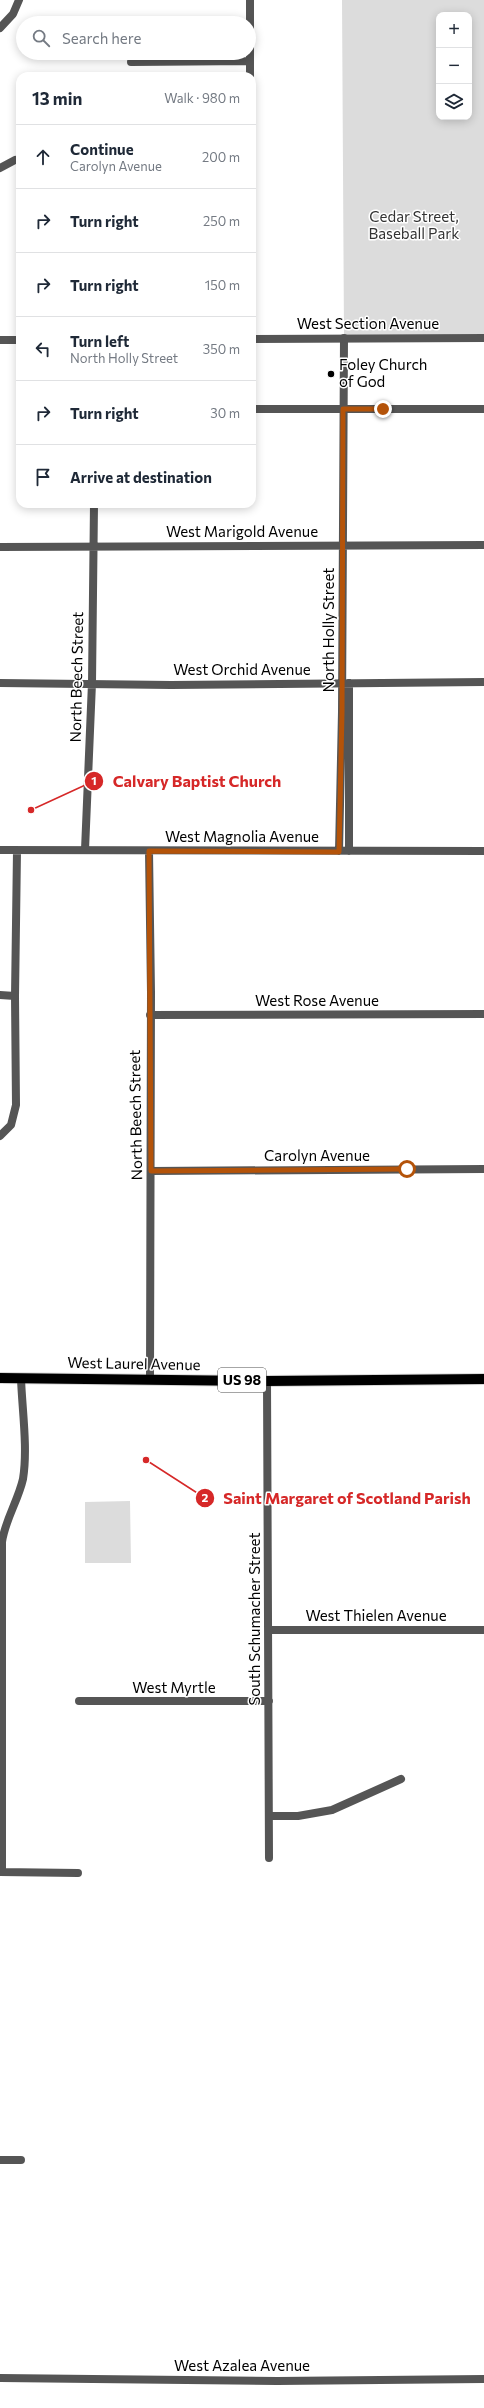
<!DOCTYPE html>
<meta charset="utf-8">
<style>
body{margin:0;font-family:Commissioner,sans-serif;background:#f2f2f3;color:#1f2937}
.controls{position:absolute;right:12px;top:12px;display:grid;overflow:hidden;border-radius:8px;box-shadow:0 2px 10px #0003}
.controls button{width:36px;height:36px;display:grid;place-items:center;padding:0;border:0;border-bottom:1px solid #e0e1e3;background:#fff;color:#1f2937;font:20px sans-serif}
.stop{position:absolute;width:12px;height:12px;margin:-9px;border:3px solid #b45309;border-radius:50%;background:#fff}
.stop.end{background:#b45309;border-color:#fff;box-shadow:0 1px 4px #0008}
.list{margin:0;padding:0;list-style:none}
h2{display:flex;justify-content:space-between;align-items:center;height:52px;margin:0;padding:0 16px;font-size:17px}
h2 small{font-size:13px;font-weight:400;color:#747a83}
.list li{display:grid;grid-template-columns:26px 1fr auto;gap:12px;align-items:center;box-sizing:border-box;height:64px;padding:0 16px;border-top:1px solid #e0e1e3}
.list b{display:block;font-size:15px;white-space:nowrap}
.list p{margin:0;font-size:13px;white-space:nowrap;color:#747a83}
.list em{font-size:13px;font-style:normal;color:#747a83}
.icon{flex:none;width:22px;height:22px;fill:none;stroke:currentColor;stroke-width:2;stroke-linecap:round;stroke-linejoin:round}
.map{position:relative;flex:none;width:484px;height:2408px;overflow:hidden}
.search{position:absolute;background:#fff;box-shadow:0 2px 10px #0003;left:16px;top:16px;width:240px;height:44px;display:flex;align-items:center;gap:10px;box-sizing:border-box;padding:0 14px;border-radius:22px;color:#747a83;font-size:15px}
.panel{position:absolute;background:#fff;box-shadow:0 2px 10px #0003;left:16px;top:72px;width:240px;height:436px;border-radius:12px}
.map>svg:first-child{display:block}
.green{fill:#dcdcdc;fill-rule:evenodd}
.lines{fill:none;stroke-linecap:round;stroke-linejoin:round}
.primary-casing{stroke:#dbdbdb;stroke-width:12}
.minor{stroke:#555;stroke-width:8}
.tertiary{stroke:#555;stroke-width:8}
.primary{stroke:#000;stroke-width:10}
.route{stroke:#b45309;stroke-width:5}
.poi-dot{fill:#000;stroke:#fff;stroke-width:1.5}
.labels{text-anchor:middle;stroke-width:3;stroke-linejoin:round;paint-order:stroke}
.shield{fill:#fff;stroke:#4c4c4c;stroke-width:1}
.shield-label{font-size:14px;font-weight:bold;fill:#000}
.park-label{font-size:15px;fill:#333;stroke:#fff}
.street-label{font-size:15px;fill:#000;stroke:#fff}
.poi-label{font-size:15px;fill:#000;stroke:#fff;text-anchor:start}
.leader{fill:none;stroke:#d62828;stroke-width:1.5}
.callout-dot{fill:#d62828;stroke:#fff;stroke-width:1.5}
.mark-label{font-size:12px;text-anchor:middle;font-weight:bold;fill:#fff}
.callout-label{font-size:16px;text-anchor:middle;font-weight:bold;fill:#d62828;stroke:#fff;stroke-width:3;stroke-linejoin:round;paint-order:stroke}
</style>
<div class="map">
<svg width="484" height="2408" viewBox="0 0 484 2408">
<rect width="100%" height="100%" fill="#fff"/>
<!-- green -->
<path class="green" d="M342,0H484V334L344,338ZM439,15H469V117H439Z
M130,1501L131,1563H85V1502Z"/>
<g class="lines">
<!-- primary casing -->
<g class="primary-casing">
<path id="primary" d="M0,1378L267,1381L484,1379"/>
</g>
<!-- minor -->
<path class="minor" d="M0,28L13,14L19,0
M131,62L250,61
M250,76V0
M0,168L15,160
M252,409H484
M0,547L484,545
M0,683L171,685L484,682
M349,683V851
M0,850L484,851
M85,850L92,683L94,504
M149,851L151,993L150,1379
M339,851L342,712L344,338
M0,995L15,996L16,1105L11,1125L0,1136
M15,996L17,851
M150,1015L484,1014
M151,1171L484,1169
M267,1381L269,1858
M269,1630H484
M79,1701H269
M269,1816H298L332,1810L401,1779
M0,1872L78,1873
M2,1872V1542C5,1520 18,1501 23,1479C28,1448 22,1409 21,1378
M0,2160H21
M0,2378L277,2381L484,2379"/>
<!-- tertiary -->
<path class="tertiary" d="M252,339L484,338
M0,340H20"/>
<!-- primary -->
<use href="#primary" class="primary"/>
</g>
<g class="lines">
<!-- route -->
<path class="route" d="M383,409H343L342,712L339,852L149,851L151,1171L407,1169"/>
</g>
<!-- markers -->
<circle class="poi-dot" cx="331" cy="374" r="4"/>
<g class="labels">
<!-- shield labels -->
<rect class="shield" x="218" y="1368" width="48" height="24" rx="3"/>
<g class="shield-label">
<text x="242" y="1385">US 98</text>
</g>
<!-- park labels -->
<g class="park-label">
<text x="414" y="222">Cedar Street,<tspan x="414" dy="17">Baseball Park</tspan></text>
</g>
<!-- street labels -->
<g class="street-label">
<text x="368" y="329">West Section Avenue</text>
<text x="242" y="537">West Marigold Avenue</text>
<text transform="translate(329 630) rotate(-90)" y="5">North Holly Street</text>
<text x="242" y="675">West Orchid Avenue</text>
<text transform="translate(77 677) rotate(-89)" y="5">North Beech Street</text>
<text x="242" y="842">West Magnolia Avenue</text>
<text x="317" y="1006">West Rose Avenue</text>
<text transform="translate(136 1115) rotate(-91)" y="5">North Beech Street</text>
<text x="317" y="1161">Carolyn Avenue</text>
<text transform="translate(134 1364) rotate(1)" y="5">West Laurel Avenue</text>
<text x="376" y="1621">West Thielen Avenue</text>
<text transform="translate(255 1619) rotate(-90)" y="5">South Schumacher Street</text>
<text x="174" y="1693">West Myrtle</text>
<text x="242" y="2371">West Azalea Avenue</text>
</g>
<!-- poi labels -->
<g class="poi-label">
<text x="339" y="370">Foley Church<tspan x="339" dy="17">of God</tspan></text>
</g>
</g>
<!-- callouts -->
<path class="leader" d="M31 810L94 781M146 1460L205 1498"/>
<g class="callout-dot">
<circle cx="31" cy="810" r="4"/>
<circle cx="146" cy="1460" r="4"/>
<circle cx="94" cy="781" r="10"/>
<circle cx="205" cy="1498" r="10"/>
</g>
<g class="mark-label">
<text x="94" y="785">1</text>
<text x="205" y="1502">2</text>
</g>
<g class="callout-label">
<text x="197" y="787">Calvary Baptist Church</text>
<text x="347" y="1504">Saint Margaret of Scotland Parish</text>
</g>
</svg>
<div class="controls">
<button>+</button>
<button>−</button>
<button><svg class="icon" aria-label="layers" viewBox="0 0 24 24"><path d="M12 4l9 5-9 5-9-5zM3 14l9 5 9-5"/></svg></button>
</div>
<div class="stop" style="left:407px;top:1169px"></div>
<div class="stop end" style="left:383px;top:409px"></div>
<div class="search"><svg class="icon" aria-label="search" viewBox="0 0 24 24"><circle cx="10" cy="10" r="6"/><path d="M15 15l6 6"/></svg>Search here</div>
<section class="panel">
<h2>13 min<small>Walk · 980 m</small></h2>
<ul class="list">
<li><svg class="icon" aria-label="ahead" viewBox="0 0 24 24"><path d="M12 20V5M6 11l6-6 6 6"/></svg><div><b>Continue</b><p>Carolyn Avenue</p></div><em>200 m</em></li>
<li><svg class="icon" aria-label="right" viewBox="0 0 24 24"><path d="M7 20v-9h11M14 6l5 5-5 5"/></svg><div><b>Turn right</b></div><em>250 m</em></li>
<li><svg class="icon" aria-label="right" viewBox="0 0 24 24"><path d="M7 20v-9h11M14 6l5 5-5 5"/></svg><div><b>Turn right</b></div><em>150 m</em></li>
<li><svg class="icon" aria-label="left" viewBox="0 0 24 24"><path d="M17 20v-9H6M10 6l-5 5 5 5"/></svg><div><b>Turn left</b><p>North Holly Street</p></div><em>350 m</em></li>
<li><svg class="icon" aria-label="right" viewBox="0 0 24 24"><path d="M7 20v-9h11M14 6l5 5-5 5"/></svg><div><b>Turn right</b></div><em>30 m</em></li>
<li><svg class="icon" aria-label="arrive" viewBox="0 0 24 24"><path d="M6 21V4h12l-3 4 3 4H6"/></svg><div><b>Arrive at destination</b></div></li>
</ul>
</section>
</div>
